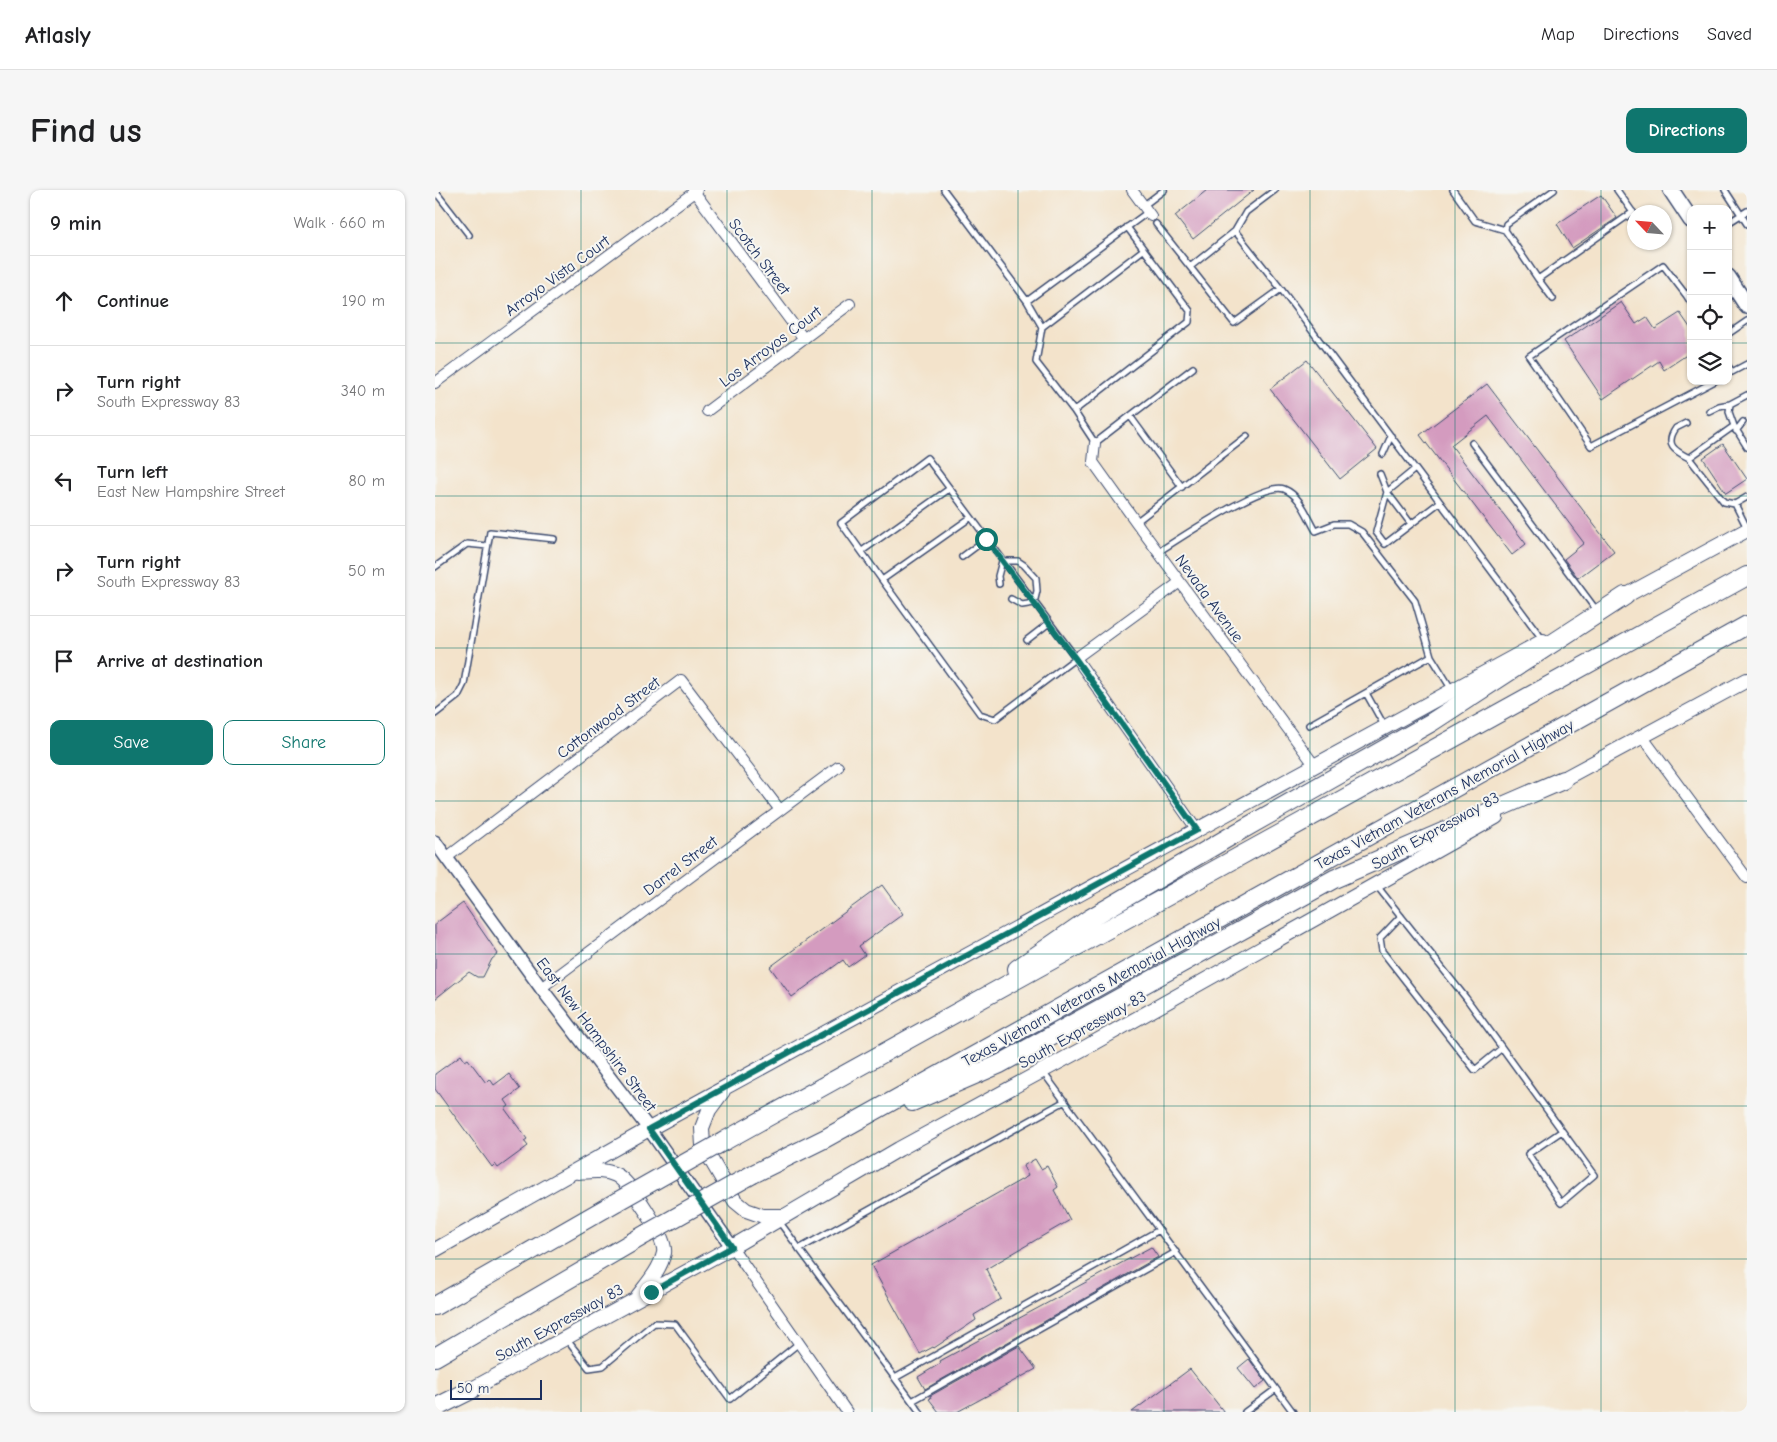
<!DOCTYPE html>
<meta charset="utf-8">
<style>
body{margin:0;font-family:"Comic Neue",sans-serif;background:#f6f6f6;color:#202124}
.controls{position:absolute;right:15px;top:15px;display:grid;overflow:hidden;border-radius:10px;box-shadow:0 1px 4px #0004}
.controls button{width:45px;height:45px;display:grid;place-items:center;padding:0;border:0;border-bottom:1px solid #e0e0e0;background:#fff;color:#202124;font:25px sans-serif}
.compass{position:absolute;left:1192px;top:15px;width:45px;height:45px;border-radius:50%;background:#fff;box-shadow:0 1px 4px #0004;rotate:296deg}
.scale{position:absolute;left:15px;bottom:12px;width:92px;box-sizing:border-box;padding-left:5px;border:2px solid #1b2f5e;border-top:0;font-size:14px;line-height:18px;white-space:nowrap;color:#1b2f5e;-webkit-text-stroke:4px #f6f6f2;paint-order:stroke}
.stop{position:absolute;width:15px;height:15px;margin:-11px;border:4px solid #0f766e;border-radius:50%;background:#fff}
.stop.end{background:#0f766e;border-color:#fff;box-shadow:0 1px 5px #0008}
.list{margin:0;padding:0;list-style:none}
h2{display:flex;justify-content:space-between;align-items:center;height:65px;margin:0;padding:0 20px;font-size:21px}
h2 small{font-size:16px;font-weight:400;color:#757577}
.list li{display:grid;grid-template-columns:32px 1fr auto;gap:15px;align-items:center;box-sizing:border-box;height:90px;padding:0 20px;border-top:1px solid #e0e0e0}
.list b{display:block;font-size:19px;white-space:nowrap}
.list p{margin:0;font-size:16px;white-space:nowrap;color:#757577}
.list em{font-size:16px;font-style:normal;color:#757577}
.actions{display:flex;gap:10px;padding:15px 20px}
.actions a{flex:1;padding:11px 0;border:1px solid #0f766e;border-radius:10px;text-align:center;font-size:18px;color:#0f766e}
.actions .main{background:#0f766e;color:#fff}
.icon{flex:none;width:28px;height:28px;fill:none;stroke:currentColor;stroke-width:2;stroke-linecap:round;stroke-linejoin:round}
.map{position:relative;flex:none;width:1312px;height:1222px;overflow:hidden;border-radius:10px}
header{display:flex;align-items:center;gap:30px;box-sizing:border-box;height:70px;padding:0 25px;background:#fff;border-bottom:1px solid #e0e0e0}
header strong{font-size:24px}
nav{display:flex;gap:28px;margin-inline-start:auto;font-size:18px}
.intro{display:flex;align-items:center;justify-content:space-between;box-sizing:border-box;height:120px;padding:0 30px}
h1{margin:0;font-size:35px}
.button{padding:12px 22px;border-radius:10px;background:#0f766e;color:#fff;font-size:18px;font-weight:700}
main{display:flex;gap:30px;padding:0 30px}
aside{flex:1;background:#fff;border-radius:10px;box-shadow:0 1px 4px #0004}
.map>svg:first-child{display:block}
.building{fill:#d49bbf}
.lines{fill:none;stroke-linecap:round;stroke-linejoin:round}
.service-casing{stroke:#3b4a6e;stroke-width:8}
.minor-casing{stroke:#3b4a6e;stroke-width:12}
.tertiary-casing{stroke:#3b4a6e;stroke-width:15}
.secondary-casing{stroke:#3b4a6e;stroke-width:16}
.primary-casing{stroke:#3b4a6e;stroke-width:18}
.motorway-casing{stroke:#3b4a6e;stroke-width:20}
.service{stroke:#fff;stroke-width:5}
.minor{stroke:#fff;stroke-width:10}
.tertiary{stroke:#fff;stroke-width:12}
.secondary{stroke:#fff;stroke-width:14}
.primary{stroke:#fff;stroke-width:15}
.motorway{stroke:#fff;stroke-width:18}
.motorway-bridge-casing{stroke:#3b4a6e;stroke-width:20;stroke-linecap:butt}
.motorway-bridge{stroke:#fff;stroke-width:18}
.route{stroke:#0f766e;stroke-width:6}
.grid{fill:none;stroke:#0f766e;stroke-width:1;stroke-opacity:0.55}
.labels{text-anchor:middle;stroke-width:4;stroke-linejoin:round;paint-order:stroke}
.street-label{font-size:16px;fill:#1b2f5e;stroke:#f6f6f2}
</style>
<header>
<strong>Atlasly</strong>
<nav><a>Map</a><a>Directions</a><a>Saved</a></nav>
</header>
<div class="intro"><h1>Find us</h1><a class="button">Directions</a></div>
<main>
<aside>
<h2>9 min<small>Walk · 660 m</small></h2>
<ul class="list">
<li><svg class="icon" aria-label="ahead" viewBox="0 0 24 24"><path d="M12 20V5M6 11l6-6 6 6"/></svg><div><b>Continue</b></div><em>190 m</em></li>
<li><svg class="icon" aria-label="right" viewBox="0 0 24 24"><path d="M7 20v-9h11M14 6l5 5-5 5"/></svg><div><b>Turn right</b><p>South Expressway 83</p></div><em>340 m</em></li>
<li><svg class="icon" aria-label="left" viewBox="0 0 24 24"><path d="M17 20v-9H6M10 6l-5 5 5 5"/></svg><div><b>Turn left</b><p>East New Hampshire Street</p></div><em>80 m</em></li>
<li><svg class="icon" aria-label="right" viewBox="0 0 24 24"><path d="M7 20v-9h11M14 6l5 5-5 5"/></svg><div><b>Turn right</b><p>South Expressway 83</p></div><em>50 m</em></li>
<li><svg class="icon" aria-label="arrive" viewBox="0 0 24 24"><path d="M6 21V4h12l-3 4 3 4H6"/></svg><div><b>Arrive at destination</b></div></li>
</ul>
<div class="actions"><a class="main">Save</a><a>Share</a></div>
</aside>
<div class="map">
<svg width="1312" height="1222" viewBox="0 0 1312 1222">
<rect width="100%" height="100%" fill="#f6f6f2"/>
<filter id="ink" filterUnits="userSpaceOnUse"><feTurbulence type="fractalNoise" baseFrequency=".02" numOctaves="2"/><feDisplacementMap in="SourceGraphic" scale="10" xChannelSelector="R" yChannelSelector="G"/><feConvolveMatrix kernelMatrix="1 2 1 2 8 2 1 2 1" color-interpolation-filters="sRGB"/></filter>
<filter id="wash" filterUnits="userSpaceOnUse"><feTurbulence type="fractalNoise" baseFrequency=".0096" numOctaves="4" result="noise"/><feDisplacementMap in="SourceGraphic" scale="20" xChannelSelector="R" yChannelSelector="G"/><feGaussianBlur stdDeviation="1.12" result="paint"/><feColorMatrix in="noise" values="0 0 0 0 0 0 0 0 0 0 0 0 0 0 0 0 0 1.4 0 .05"/><feComposite in="paint" operator="in"/></filter>
<g filter="url(#wash)">
<rect width="100%" height="100%" fill="#f3e3cb"/>
<g id="blocks">
<!-- building -->
<path class="building" d="M772,0H819L758,49L740,26Z
M1166,5L1182,28L1137,58L1122,34Z
M1186,112L1201,134L1212,127L1220,139L1245,123L1256,139V162L1229,180L1224,171L1168,209L1129,151Z
M872,170L942,259L905,289L835,199Z
M1052,194L1179,361L1143,388L1129,369L1149,353L1053,226L1016,255L1091,354L1077,365L985,245Z
M1288,254L1312,289L1291,303L1268,268Z
M447,695L468,724L424,756L430,765L413,777L408,770L357,807L335,777Z
M28,713L63,764L57,769L48,787H42L34,782L0,809V734Z
M26,865L30,871L33,869L51,893L55,889L59,895L74,884L85,899L70,910L74,916L70,919L92,949L89,951L93,956L63,978L60,974L57,977L0,899V884Z
M600,969L606,979L612,976L623,997L619,1000L635,1030L551,1079L566,1109L539,1125L541,1130L499,1158L498,1157L485,1164L436,1075L593,986L588,976Z
M716,1057L723,1067L490,1199L483,1187L506,1173L505,1171Z
M584,1156L601,1179L522,1222H504L494,1209L496,1208L495,1206Z
M814,1169L830,1191L820,1199L803,1178Z
M755,1179L789,1222H697Z"/>
</g>
</g>
<g filter="url(#ink)">
<use href="#blocks" fill-opacity="0" stroke="#3b4a6e" stroke-width="1"/>
<g class="lines">
<!-- service casing -->
<g class="service-casing">
<path id="service" d="M509,0L592,111L713,22
M1018,0L1040,31L1070,40
M1119,0L1071,34L1070,40L1103,89L1198,22
M1182,0L1199,24
M1290,0L1312,34
M0,1L34,45
M708,16L729,0
M1293,33L1312,21
M721,34L755,77
M800,41L811,22L840,0
M1103,89L1118,109
M846,99L799,133L755,77L800,41L846,99L1108,450
M1256,102L1251,105L1228,75L1094,166L1156,256L1280,191
M1251,105L1256,113
M592,111L607,137L601,172L639,221L754,132L755,121L692,37
M607,137L708,60
M1293,144L1312,131
M1293,176L1297,182L1312,174
M639,221L660,253L695,226
M1274,221L1284,216L1295,214
M1251,233L1241,238C1229,255 1240,261 1254,268
M1299,236L1312,257
M1301,241L1308,232
M1037,253L1162,421
M948,264L956,246
M980,279L952,302L941,342L950,354L1005,312
M945,284L952,302L976,334
M747,297L695,226L758,178
M1312,307L1300,314L1312,338
M1300,314L1289,312L1254,268L1299,236L1294,222L1295,214L1312,205
M701,332L812,246
M427,361L514,299
M723,362C743,350 829,291 849,299C866,306 872,326 881,341L899,334H913L927,342L980,411L996,466
M527,367L551,349
M0,377L32,354L52,356
M447,390L406,333L492,268L641,468L560,529L545,524L447,390L535,328
M564,394L563,386L567,371H583L589,375L601,388L602,401L599,413L587,415L576,409
M592,450L614,433
M931,503L950,537
M0,524L23,506L29,494L55,342L119,349
M874,535L996,466L1017,500
M942,696L1031,808L1159,985L1126,1013L1093,964L1127,941
M966,726L945,748L947,761L1040,880L1067,858
M608,882L858,1222
M343,1030L485,1222
M364,1059L630,911
M132,1150L154,1178L168,1176L219,1133L240,1134L295,1209L364,1153
M460,1188L724,1040
M477,1211L741,1062
M810,1222L841,1199"/>
</g>
<!-- minor casing -->
<g class="minor-casing">
<path id="minor" d="M258,0L369,149
M697,0L716,26
M0,193L262,0
M272,221L415,114
M660,253L658,272L701,332L880,576
M745,392L641,468L762,640
M1207,546L1312,688
M11,668L246,490L345,620
M106,798L403,577
M297,1057L412,1222"/>
</g>
<!-- tertiary casing -->
<g class="tertiary-casing">
<path id="tertiary" d="M0,652L106,798L214,939L297,1057"/>
</g>
<!-- secondary casing -->
<g class="secondary-casing">
<path id="secondary" d="M1181,411L1312,340
M1119,594L1312,490
M288,901L274,920L267,938L268,956L300,1011L311,1020L328,1026H347
M143,982C156,981 169,979 181,985C195,992 232,1048 229,1063C225,1080 213,1093 203,1106
M0,1060L214,939L1108,451
M28,1204L297,1057L464,959L653,856L1061,627"/>
</g>
<!-- primary casing -->
<g class="primary-casing">
<path id="primary" d="M1236,0L1256,30
M1293,87L1312,116"/>
</g>
<!-- motorway casing -->
<g class="motorway-casing">
<path id="motorway" d="M582,779L654,729L796,646L997,532L1190,406
M477,912L565,874L899,689L1128,590
M291,950C633,764 970,572 1312,386
M318,984L391,948L1312,435
M0,1116L183,1011
M0,1167L211,1044
M0,1218L36,1200"/>
</g>
<!-- service -->
<use href="#service" class="service"/>
<!-- minor -->
<use href="#minor" class="minor"/>
<!-- tertiary -->
<use href="#tertiary" class="tertiary"/>
<!-- secondary -->
<use href="#secondary" class="secondary"/>
<!-- primary -->
<use href="#primary" class="primary"/>
<!-- motorway -->
<use href="#motorway" class="motorway"/>
<!-- motorway-bridge casing -->
<g class="motorway-bridge-casing">
<path id="motorway-bridge" d="M183,1011L291,950
M211,1044L318,984"/>
</g>
<!-- motorway-bridge -->
<use href="#motorway-bridge" class="motorway-bridge"/>
</g>
</g>
<g class="lines" filter="url(#ink)">
<!-- route -->
<path class="route" d="M216,1102L297,1057L214,939L762,640L640,468L551,349"/>
</g>
<!-- grid -->
<path class="grid" d="M146,0V1222M292,0V1222M437,0V1222M583,0V1222M729,0V1222M875,0V1222M1020,0V1222M1166,0V1222M0,153H1256M1293,153H1312M0,306H1312M0,458H1312M0,611H1312M0,764H1312M0,916H1312M0,1069H1312"/>
<g class="labels">
<!-- street labels -->
<g class="street-label">
<text transform="translate(325 66) rotate(53)" y="6">Scotch Street</text>
<text transform="translate(122 85) rotate(-36)" y="6">Arroyo Vista Court</text>
<text transform="translate(335 156) rotate(-37)" y="6">Los Arroyos Court</text>
<text transform="translate(775 408) rotate(54)" y="6">Nevada Avenue</text>
<text transform="translate(173 527) rotate(-37)" y="6">Cottonwood Street</text>
<text transform="translate(1009 604) rotate(-29)" y="6">Texas Vietnam Veterans Memorial Highway</text>
<text transform="translate(1000 640) rotate(-29)" y="6">South Expressway 83</text>
<text transform="translate(245 675) rotate(-37)" y="6">Darrel Street</text>
<text transform="translate(656 801) rotate(-29)" y="6">Texas Vietnam Veterans Memorial Highway</text>
<text transform="translate(647 839) rotate(-29)" y="6">South Expressway 83</text>
<text transform="translate(162 844) rotate(53)" y="6">East New Hampshire Street</text>
<text transform="translate(124 1132) rotate(-29)" y="6">South Expressway 83</text>
</g>
</g>
</svg>
<div class="controls">
<button>+</button>
<button>−</button>
<button><svg class="icon" aria-label="locate" viewBox="0 0 24 24"><circle cx="12" cy="12" r="6"/><path d="M12 2v4M12 18v4M2 12h4M18 12h4"/></svg></button>
<button><svg class="icon" aria-label="layers" viewBox="0 0 24 24"><path d="M12 4l9 5-9 5-9-5zM3 14l9 5 9-5"/></svg></button>
</div>
<svg class="compass" viewBox="-18 -18 36 36"><path d="M0-13l5 13h-10z" fill="#e53935"/><path d="M0 13l5-13h-10z" fill="#757577"/></svg>
<div class="scale">50 m</div>
<div class="stop" style="left:551px;top:349px"></div>
<div class="stop end" style="left:216px;top:1102px"></div>
</div>
</main>
